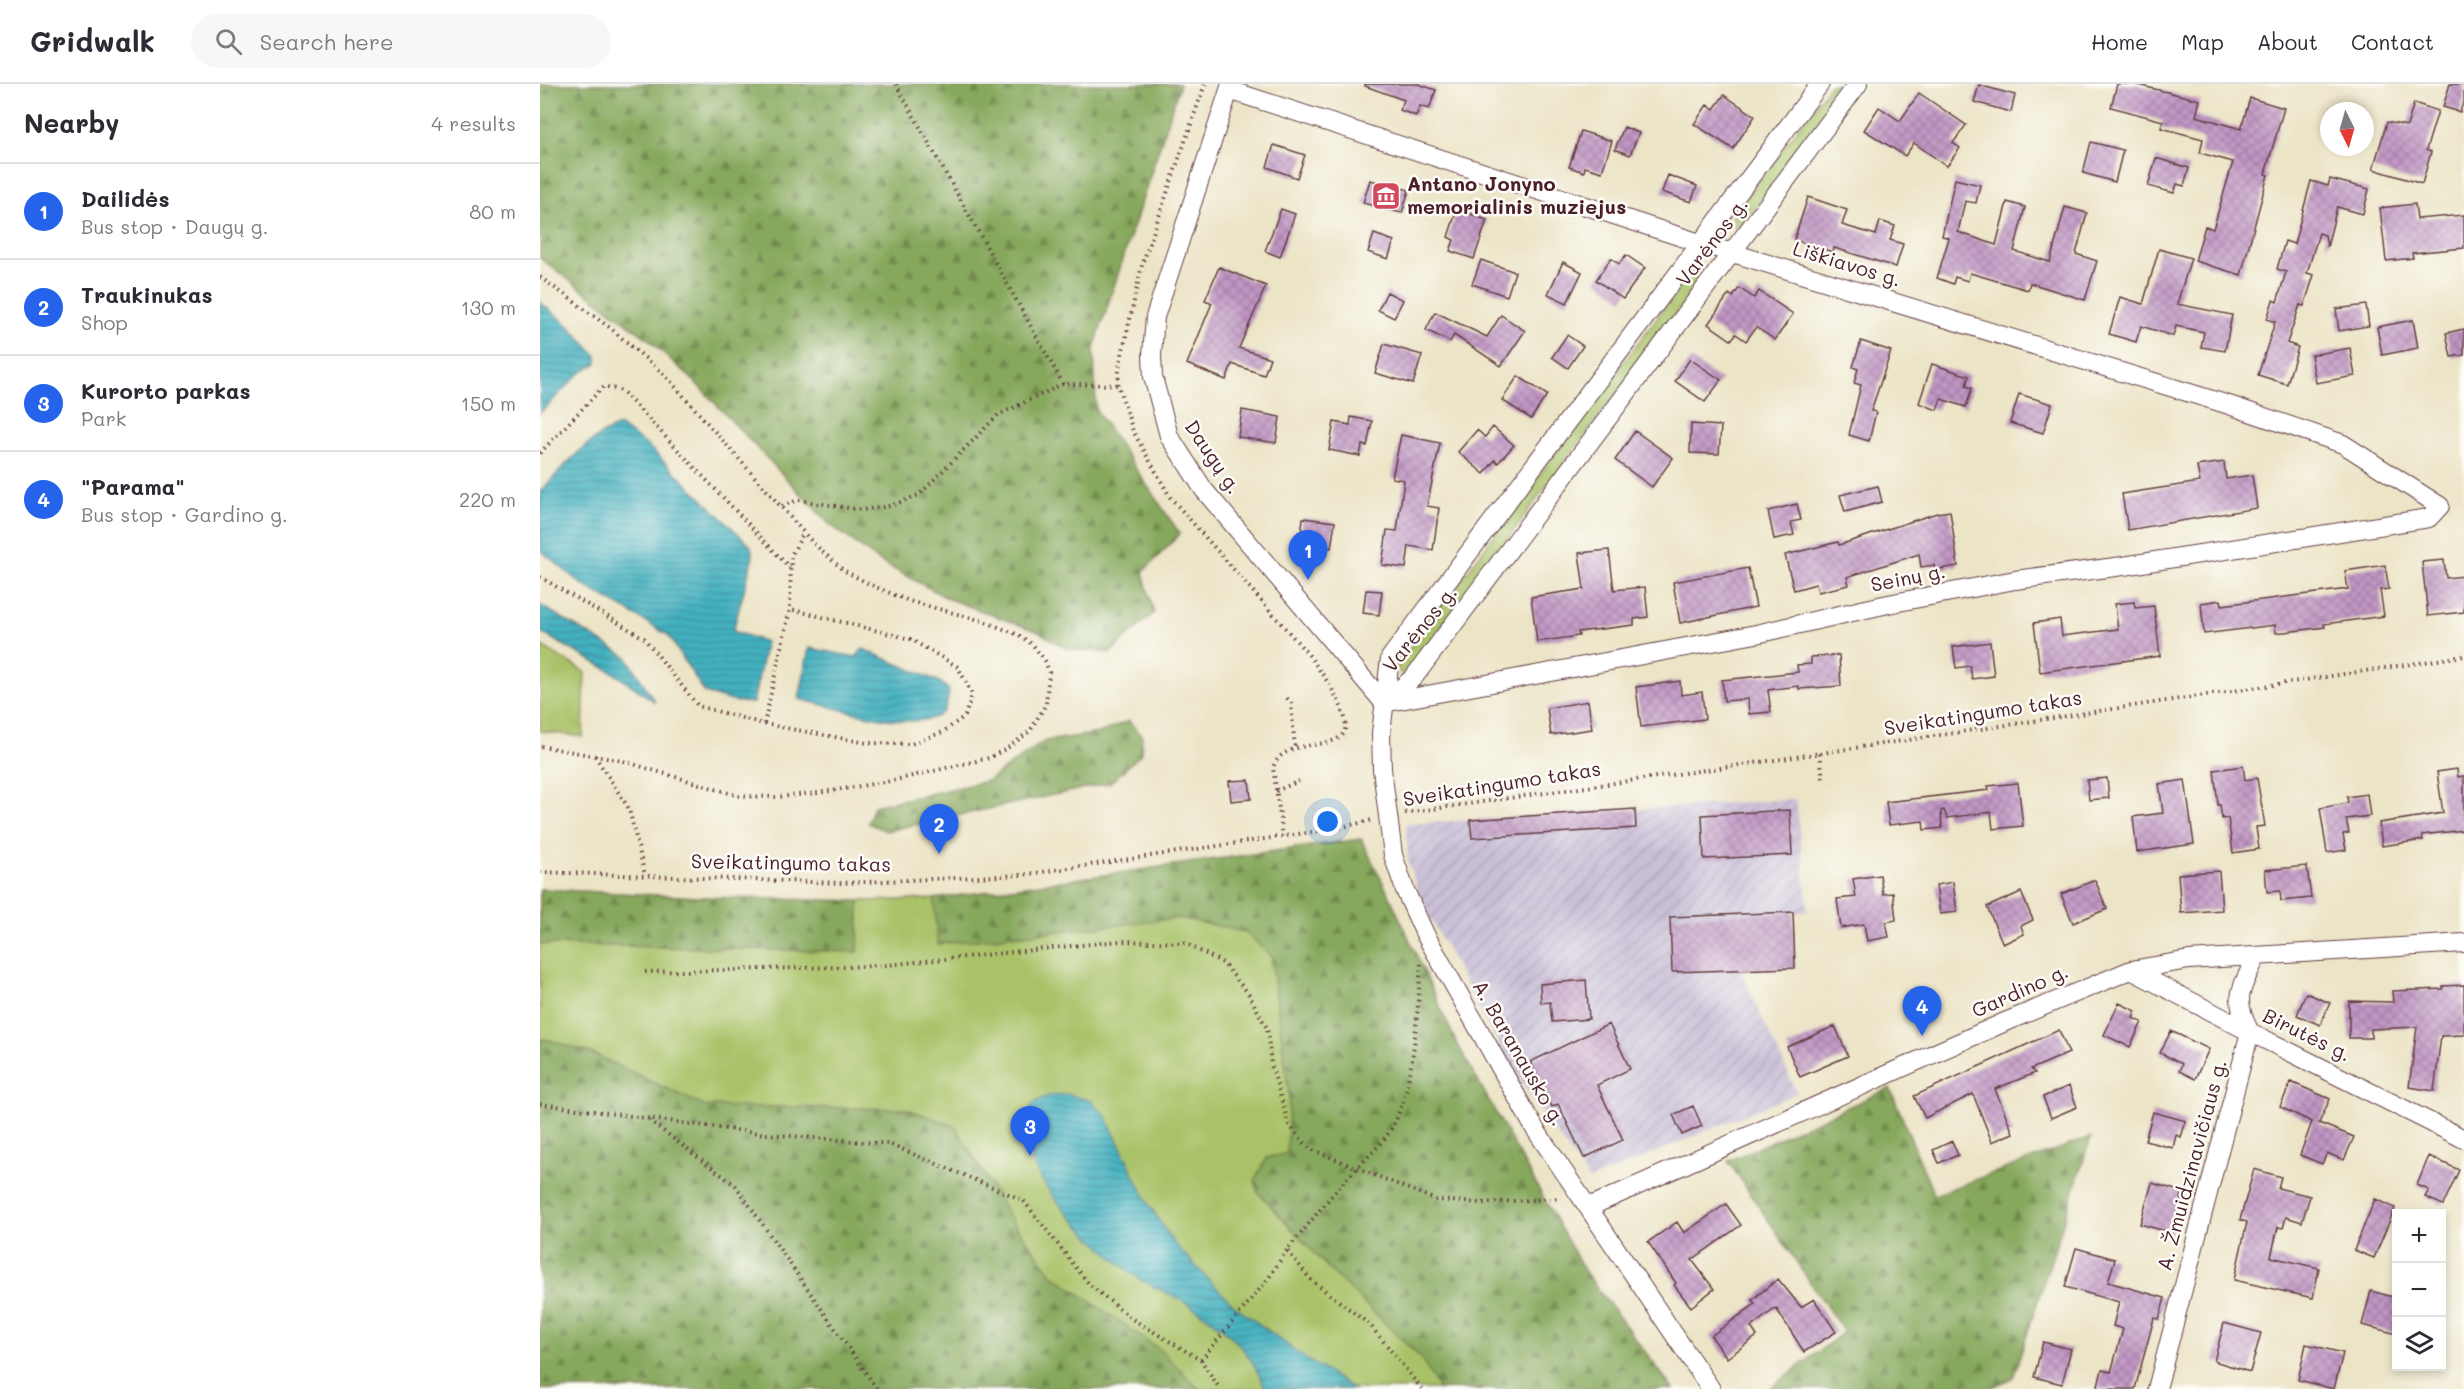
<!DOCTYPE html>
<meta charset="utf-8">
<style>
body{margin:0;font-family:Mali,sans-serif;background:#f7f7f7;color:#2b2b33}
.controls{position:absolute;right:18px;bottom:18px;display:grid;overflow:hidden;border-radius:0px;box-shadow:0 3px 9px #0003}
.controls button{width:54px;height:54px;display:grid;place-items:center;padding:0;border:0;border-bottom:2px solid #e1e1e2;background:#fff;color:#2b2b33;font:30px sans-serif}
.compass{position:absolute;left:1780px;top:18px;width:54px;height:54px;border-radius:50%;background:#fff;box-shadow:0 3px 9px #0003;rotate:175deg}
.you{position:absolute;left:788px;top:738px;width:21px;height:21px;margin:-15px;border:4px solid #fff;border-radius:50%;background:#1a73e8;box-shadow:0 0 0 9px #1a73e833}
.badge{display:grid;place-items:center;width:39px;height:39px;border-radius:50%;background:#2563eb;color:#fff;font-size:20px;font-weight:700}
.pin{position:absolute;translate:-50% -50px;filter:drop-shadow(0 2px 3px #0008)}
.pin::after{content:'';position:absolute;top:32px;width:21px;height:18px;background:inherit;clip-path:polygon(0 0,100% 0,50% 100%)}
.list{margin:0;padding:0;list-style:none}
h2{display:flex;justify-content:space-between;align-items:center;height:78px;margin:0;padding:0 24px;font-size:26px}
h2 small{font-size:20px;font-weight:400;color:#7c7c81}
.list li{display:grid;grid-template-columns:39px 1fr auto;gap:18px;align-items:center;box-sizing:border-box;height:96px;padding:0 24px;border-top:2px solid #e1e1e2}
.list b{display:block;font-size:22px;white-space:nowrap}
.list p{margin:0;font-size:20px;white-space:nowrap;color:#7c7c81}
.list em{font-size:20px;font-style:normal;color:#7c7c81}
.icon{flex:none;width:33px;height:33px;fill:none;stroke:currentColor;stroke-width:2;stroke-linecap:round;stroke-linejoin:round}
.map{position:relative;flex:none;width:1924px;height:1305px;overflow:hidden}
header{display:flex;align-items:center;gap:36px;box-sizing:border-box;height:84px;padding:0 30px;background:#fff;border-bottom:2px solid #e1e1e2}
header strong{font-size:28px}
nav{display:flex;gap:33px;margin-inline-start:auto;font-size:21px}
.search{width:420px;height:54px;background:#f7f7f7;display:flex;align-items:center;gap:15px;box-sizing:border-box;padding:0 21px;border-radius:33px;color:#7c7c81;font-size:22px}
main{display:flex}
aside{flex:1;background:#fff}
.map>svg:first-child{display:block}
.industrial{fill:url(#industrial-furrows)}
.green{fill:#a9c267;stroke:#7a7049;stroke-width:1.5}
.forest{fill:url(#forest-firs);stroke:#686444;stroke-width:1.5}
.water{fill:url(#water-rules);stroke:#466876;stroke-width:1.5}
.building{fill:url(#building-cross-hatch)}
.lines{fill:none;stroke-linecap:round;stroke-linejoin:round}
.street-casing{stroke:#623d42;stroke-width:20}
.path{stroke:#623d42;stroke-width:4;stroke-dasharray:1.5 4.5;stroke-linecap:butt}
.street{stroke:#fff;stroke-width:18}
.labels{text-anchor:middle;stroke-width:5;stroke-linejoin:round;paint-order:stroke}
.poi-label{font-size:20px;font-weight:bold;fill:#4a1f2b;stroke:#fdfcf7;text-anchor:start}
.street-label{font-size:20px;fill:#4a1f2b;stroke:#fdfcf7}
</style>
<header>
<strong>Gridwalk</strong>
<div class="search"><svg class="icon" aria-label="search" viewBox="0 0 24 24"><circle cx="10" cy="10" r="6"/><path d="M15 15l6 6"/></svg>Search here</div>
<nav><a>Home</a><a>Map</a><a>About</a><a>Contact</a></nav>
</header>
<main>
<aside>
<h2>Nearby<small>4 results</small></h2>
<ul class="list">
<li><span class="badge">1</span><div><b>Dailidės</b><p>Bus stop · Daugų g.</p></div><em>80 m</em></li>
<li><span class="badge">2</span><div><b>Traukinukas</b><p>Shop</p></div><em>130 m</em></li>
<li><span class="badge">3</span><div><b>Kurorto parkas</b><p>Park</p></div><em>150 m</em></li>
<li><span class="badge">4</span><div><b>&quot;Parama&quot;</b><p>Bus stop · Gardino g.</p></div><em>220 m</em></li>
</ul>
</aside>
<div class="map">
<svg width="1924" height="1305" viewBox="0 0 1924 1305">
<defs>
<pattern id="industrial-furrows" width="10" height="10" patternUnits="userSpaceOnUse" patternTransform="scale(1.5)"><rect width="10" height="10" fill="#c9bfd7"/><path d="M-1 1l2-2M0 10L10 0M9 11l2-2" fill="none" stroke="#aea4b9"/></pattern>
<pattern id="forest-firs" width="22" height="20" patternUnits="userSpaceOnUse" patternTransform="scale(1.5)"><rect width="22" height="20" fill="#86a85c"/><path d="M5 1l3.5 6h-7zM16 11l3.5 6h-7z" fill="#70884c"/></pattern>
<pattern id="water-rules" width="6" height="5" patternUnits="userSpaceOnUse" patternTransform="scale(1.5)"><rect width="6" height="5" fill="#43b1c0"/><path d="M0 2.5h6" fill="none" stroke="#3a8f9c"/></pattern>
<pattern id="building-cross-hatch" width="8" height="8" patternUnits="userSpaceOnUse" patternTransform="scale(1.5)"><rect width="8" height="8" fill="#c197c5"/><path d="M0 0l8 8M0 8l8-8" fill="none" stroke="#9f7ba0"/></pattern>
</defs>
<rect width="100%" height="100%" fill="#fdfcf7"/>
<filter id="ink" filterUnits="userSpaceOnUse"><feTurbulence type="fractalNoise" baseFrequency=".0167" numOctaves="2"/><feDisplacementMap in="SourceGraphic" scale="12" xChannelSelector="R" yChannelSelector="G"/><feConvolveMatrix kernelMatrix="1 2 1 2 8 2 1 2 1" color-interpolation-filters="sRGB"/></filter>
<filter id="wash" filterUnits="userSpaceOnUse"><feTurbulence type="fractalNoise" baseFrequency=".008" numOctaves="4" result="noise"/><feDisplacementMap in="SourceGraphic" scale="24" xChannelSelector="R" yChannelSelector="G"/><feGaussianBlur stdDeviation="1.35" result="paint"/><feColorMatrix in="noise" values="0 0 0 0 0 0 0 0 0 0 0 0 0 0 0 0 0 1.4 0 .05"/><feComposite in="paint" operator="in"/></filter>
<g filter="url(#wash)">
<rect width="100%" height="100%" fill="#ece4c6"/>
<!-- industrial -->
<path class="industrial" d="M1256,715L1268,827L1253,829L1200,886L1257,1009L1049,1096L969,980L881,817L868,777L866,740Z"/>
<!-- green -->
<path class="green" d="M1291,0H1308L1200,144L1194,143L1193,131Z
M1155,187L1160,188L1162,195L866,590H861L857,584L859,579L1150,189Z
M0,561L45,588L43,653L0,647Z
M821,755L849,811L915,956L1045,1188L1133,1305H0V805L156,813L319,817L394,815Z"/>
<!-- forest -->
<path class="forest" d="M0,0H640L554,264L556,326L640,450L603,488L614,529L570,569L527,565L499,548L409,515L341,478L289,440L154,297L108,255L0,174Z
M589,637L602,652L601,670L570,699L346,747L328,739L334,722L447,697L505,657L559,649Z
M821,755L849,811L915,956L1045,1188L1133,1305H899L881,1274L788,1184L717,1107L715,1095L727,1074L747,1069L749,1013L731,871L705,848L640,834L398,860L394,815Z
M0,805L156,813L319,817L318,868L0,860Z
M0,955L9,956L51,969L164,1022L367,1025L415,1042L474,1140L513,1191L623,1268L659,1305H0Z
M1350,1004L1394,1111L1551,1053L1473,1294L1448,1305H1229L1304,1248L1188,1077Z"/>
<!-- water -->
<path class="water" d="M0,218L26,239L57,272V279L39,290L0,329Z
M80,342L107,361L211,462L213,473L193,547L226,558L213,619L192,617L165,609L128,551L40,499L0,466V408C20,386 51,350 80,342Z
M0,521L87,573L115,618L72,588L0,548Z
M269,564L316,573L323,565L400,598L409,606C408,614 407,626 399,631C374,649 289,622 259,615Z
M527,1010L551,1017L565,1031L608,1119L632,1157L669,1196L694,1221L766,1275L814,1305H725C711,1263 677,1236 639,1215C626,1207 610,1203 598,1194C567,1171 504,1113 492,1076C485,1056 485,1038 493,1019L508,1012Z"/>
<g id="blocks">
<!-- building -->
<path class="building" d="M825,0H878L896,6L889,25L880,22L876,32L860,26L864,16L825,2Z
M1577,0H1594L1660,16L1656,32L1701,45L1710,14L1744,24L1725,90L1728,91L1701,191L1655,177L1665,142L1673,145L1693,78L1660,69L1663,55L1621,44L1623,37L1571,23Z
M1910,0H1924V16L1920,28L1903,23Z
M1439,1L1475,11L1471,28L1434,18Z
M1379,9L1426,41L1413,59L1420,64L1407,82L1374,59L1365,72L1324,46L1339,23L1360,37Z
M1184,11L1215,32L1193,65L1154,40L1167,21L1174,25Z
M1874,19L1898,27L1886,66L1891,68L1882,100L1833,85L1847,38L1867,42Z
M1084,43L1099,49L1090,71L1075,65Z
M1041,47L1072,57L1062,88L1045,83L1044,88L1029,83Z
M1551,58L1583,66L1575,98L1543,89Z
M734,61L765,71L757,94L727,83Z
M1616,74L1649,84L1644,102L1637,100L1634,109L1608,102Z
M1128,91L1157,102L1151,118L1122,108Z
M1415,95L1440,101L1436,119L1425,117L1418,148L1456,161L1467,118L1485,123L1474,167L1510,178L1525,123L1547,129L1536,170L1557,177L1545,216L1490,199L1488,206L1430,189L1428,197L1415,193L1413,200L1397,194L1409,154L1402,152Z
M1790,95L1829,105L1823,130L1797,123L1787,163L1785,151L1779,149L1767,189L1774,191L1764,222L1760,221L1747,259L1758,263L1747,300L1718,291L1735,238L1727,235L1733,216L1737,218L1746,188L1737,185L1745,157L1754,160L1771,97L1788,102Z
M830,96L869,106L862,129L823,119Z
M1268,113L1307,126L1302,141L1336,151L1340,137L1355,142L1350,156L1363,160L1356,183L1294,164L1293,168L1254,156Z
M1875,120L1877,135L1924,131V164L1872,169L1873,174L1846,177L1840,124Z
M741,125L755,130L740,173L725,167Z
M917,125L947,136L934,175L910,167L914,156L908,153Z
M834,150L854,157L848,175L828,168Z
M1619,165L1651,174L1637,220L1692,231L1685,267L1661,263L1664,248L1636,242L1633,252L1601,242L1596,258L1569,250L1580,213L1603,220Z
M1086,171L1105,184L1083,215L1056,196L1071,174L1079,180Z
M941,176L975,188L967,212L932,200Z
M1023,178L1042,188L1027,219L1008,210Z
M679,183L726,202L699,264L730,274L724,291L692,280L686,296L647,280L672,219L665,216Z
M1199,204L1214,214L1219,207L1253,230L1235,256L1216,243L1206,257L1196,250L1191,256L1168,240L1189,210L1193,213Z
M847,208L863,216L854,234L838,226Z
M1826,221L1829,242L1799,247L1796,225Z
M895,228L947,253L961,231L985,247L961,282L914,251L910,258L886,246Z
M1873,236L1878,264L1842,271L1837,243Z
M1924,245V271L1911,273L1906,249Z
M1027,251L1043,262L1028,284L1012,273Z
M1321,257L1351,267L1331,327L1336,328L1329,357L1309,351L1321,301L1314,299L1318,285L1313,283Z
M844,260L882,271L873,300L835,289Z
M1810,264L1815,292L1776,299L1771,271Z
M1150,275L1181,296L1165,318L1135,297Z
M1392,280L1429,292L1426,302L1432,304L1426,323L1401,315L1397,326L1379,319Z
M978,292L1007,311L991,335L962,316Z
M1479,310L1512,320L1503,349L1470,339Z
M702,326L740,333L736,359L698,353Z
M811,333L832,337L827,362L822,361L820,372L789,366L794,338L810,341Z
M1151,340L1181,342L1179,370L1150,369Z
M953,343L974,361L958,379L955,376L944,390L918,368L937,346L945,353Z
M1095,347L1133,374L1112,403L1075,376Z
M861,351L900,359L887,422L899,424L893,466L869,462L866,484L842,481L847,446L857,447L864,396L852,394Z
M1684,378L1686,395L1712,391L1717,424L1588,446L1582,410L1660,398L1657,382Z
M1338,402L1342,418L1305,428L1300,411Z
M1257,420L1261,436L1251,438L1254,451L1234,455L1228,427Z
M1410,427L1418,482L1395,486L1394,481L1381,483L1379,470L1307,493L1309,501L1278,508L1276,500L1254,506L1245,471L1298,458L1299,461L1397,429Z
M763,434L795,438L791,464L760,460Z
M1069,466L1074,506L1105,503L1108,533L1094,535V541L1038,548L1039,552L997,558L991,513L1044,505L1039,469Z
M1904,476L1906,494L1924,492V528L1888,532L1882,478Z
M1845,481L1849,505L1840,506L1844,532L1784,540L1785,543L1736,549L1735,541L1664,550L1661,519L1681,516L1682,521L1808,505L1805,487Z
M1208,484L1216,523L1140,539L1133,498Z
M826,506L842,507L839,531L823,529Z
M1594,518L1595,524L1614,522L1620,572L1500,588L1494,539L1520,535L1522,552L1578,545L1575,520Z
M1450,558L1454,592L1432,595L1430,582L1416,584L1413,563Z
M1299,571L1301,602L1259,605V602L1228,606L1231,628L1209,630L1208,615L1184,617L1182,596L1258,588L1257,581L1271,580V573Z
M1140,597L1141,611L1162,608L1165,635L1101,643L1096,603Z
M1048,617L1052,645L1011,651L1007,624Z
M1703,682L1705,696L1717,694L1725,742L1716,743L1719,765L1693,769L1688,734L1682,735L1680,721H1678L1674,686Z
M1917,685L1918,693L1924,692V746L1882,751L1883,756L1842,762L1839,739L1903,729L1897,688Z
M1567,694L1569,714L1549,716L1547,696Z
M709,696L711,715L691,717L689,697Z
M1645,696L1654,760L1597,768L1593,733L1623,729L1619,700Z
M1478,699L1483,742L1453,745L1451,728L1407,734L1404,726L1401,727L1402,744L1384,746L1383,737L1349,741L1346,718L1449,706L1448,702Z
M1827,710L1830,732L1806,735L1809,749L1803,750L1806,766L1787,769L1780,724L1808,719L1807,713Z
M1095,725L1096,744L932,754L930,736Z
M1250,726L1252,771L1164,775L1162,731Z
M1767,782L1771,814L1741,817L1740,807L1727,808L1725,786Z
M1679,787L1682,826L1641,829L1638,790Z
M1340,791L1343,810L1353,809L1356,836L1346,838L1349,853L1327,857L1324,840L1301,844L1297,815L1316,813L1313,795Z
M1555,796L1567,825L1533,839L1521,810Z
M1413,798L1417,828L1400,830L1396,801Z
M1481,808L1493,836L1481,842L1484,850L1463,860L1447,823Z
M1253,828L1255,884L1132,888L1130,833Z
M1046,896L1049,935L1012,938L1010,918L1001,919L1000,900Z
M1924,901V951L1901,952L1894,1007L1869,1003L1877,943L1831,945V954H1809V917L1853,918L1852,907L1903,905V902Z
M1766,909L1790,919L1780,941L1757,931Z
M1579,919L1596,927L1593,934L1602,938L1590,963L1564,951Z
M1069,940L1090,985L1057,1001L1083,1056L1044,1074L1018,1020L1012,1023L990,978Z
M1295,942L1308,972L1260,993L1247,963Z
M1519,946L1529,969L1491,985L1495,989L1455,1005L1473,1049L1452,1058L1433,1010L1385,1034L1374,1012Z
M1631,947L1669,965L1655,995L1639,987L1642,980L1620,969Z
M1751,998L1790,1015L1779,1039L1814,1053L1804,1076L1787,1069L1782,1080L1760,1071L1772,1038L1740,1023Z
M1529,1002L1537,1023L1511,1034L1503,1013Z
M1153,1022L1162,1042L1142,1051L1133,1031Z
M1613,1028L1646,1037L1641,1053L1636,1051L1633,1064L1605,1057Z
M1412,1057L1418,1071L1399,1079L1393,1066Z
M1889,1072L1919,1086L1903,1121L1885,1113L1889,1106L1877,1101Z
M1714,1085L1741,1093L1738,1104L1770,1112L1762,1138L1746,1133L1743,1144L1738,1143L1731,1173L1779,1184L1773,1214L1694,1196L1707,1138L1700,1136Z
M1612,1099L1643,1108L1632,1149L1600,1140Z
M1835,1115L1855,1124L1834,1174L1814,1166Z
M1186,1120L1201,1141L1152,1176L1174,1205L1151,1223L1134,1201L1136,1199L1108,1158L1137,1138L1144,1149Z
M1536,1164L1575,1175L1568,1198L1625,1214L1619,1235L1614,1234L1595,1305H1557L1562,1286L1571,1288L1583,1245L1573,1242L1579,1218L1525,1203Z
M1238,1195L1261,1223L1274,1215L1296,1248L1264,1268L1236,1224L1211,1243L1217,1252L1187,1274L1171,1252L1215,1220L1212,1216Z
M1831,1207L1857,1214V1250L1822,1241Z
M1684,1239L1721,1249L1710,1288L1674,1277Z
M1503,1258L1531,1265L1522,1300L1494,1293Z
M1766,1260L1803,1269L1794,1305L1758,1296Z"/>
</g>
</g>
<g filter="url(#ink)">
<use href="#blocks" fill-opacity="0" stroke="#623d42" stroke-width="1.5"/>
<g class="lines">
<!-- street casing -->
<g class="street-casing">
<path id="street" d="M691,0L615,233L612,271L613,293L629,352L664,406L844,619
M689,6L1160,159L1689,321L1803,360L1900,422L1889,434L1583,482L1475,496L1348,520L1216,550L844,619
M845,618L874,593L1318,0
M1591,886L1710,948L1924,1055
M1049,1123L1465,938L1591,886L1649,876L1924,859
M1171,1305L995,1045L885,850L865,806L853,771L842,685L841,649L850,574L1280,0
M1617,1305L1710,948C1692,913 1701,905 1717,872"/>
</g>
<!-- path -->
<path class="path" d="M356,0L523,300
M665,0L602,181L579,284L578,301L593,347L630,413L768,570C864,699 748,635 733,684L743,752
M0,193L69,243L125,291L273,459L303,486L331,501L369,517L443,537L479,551L493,561L505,577L509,588L506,620L490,647L469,663L449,674L351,697L278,709L238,713L199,712L83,677L0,662
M0,369L64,302L82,307L250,484
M242,422L258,416L322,426L350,422L379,411L458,331L523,300L578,301
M0,493L104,554L158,622L224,640L250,525L251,472L264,448
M747,614L751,619L755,665
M224,640L327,659L371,660L403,648L425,632L432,610L418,583L370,555L250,525
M1280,669L1283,695
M55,672L89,725L105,791
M736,707L759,697
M865,729L1235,676L1924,572
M0,788L300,799L482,791L799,744L832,736
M881,880C877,926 875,1006 851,1045C841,1061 828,1072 815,1086C791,1111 770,1139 747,1166L771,1196L830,1241L882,1305
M105,888L337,882L580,857L645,859L683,879L708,909L727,944L731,980L749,1041L770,1065L896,1116L942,1119L1021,1114
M0,1020L226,1050L349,1060L483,1116L549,1200L592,1235L661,1276L680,1305
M109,1036L196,1102L337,1305
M661,1276L728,1195L747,1166"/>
<!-- street -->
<use href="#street" class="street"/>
</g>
</g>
<!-- icons -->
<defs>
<g id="museum-square" transform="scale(1.5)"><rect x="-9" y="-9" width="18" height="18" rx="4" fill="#d1495b" stroke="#fdfcf7"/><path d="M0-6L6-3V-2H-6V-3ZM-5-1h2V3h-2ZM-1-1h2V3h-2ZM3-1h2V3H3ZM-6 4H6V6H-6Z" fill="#fff"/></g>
</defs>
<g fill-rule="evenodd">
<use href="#museum-square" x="846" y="112"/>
</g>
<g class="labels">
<!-- poi labels -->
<g class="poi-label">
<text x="867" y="107">Antano Jonyno<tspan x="867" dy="23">memorialinis muziejus</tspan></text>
</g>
<!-- street labels -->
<g class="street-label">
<text transform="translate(1172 158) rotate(-53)" y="7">Varėnos g.</text>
<text transform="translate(1307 180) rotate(17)" y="7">Liškiavos g.</text>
<text transform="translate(673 373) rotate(56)" y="7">Daugų g.</text>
<text transform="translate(1368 494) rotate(-11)" y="7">Seinų g.</text>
<text transform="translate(880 545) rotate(-51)" y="7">Varėnos g.</text>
<text transform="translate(1443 629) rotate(-9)" y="7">Sveikatingumo takas</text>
<text transform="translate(962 700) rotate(-9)" y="7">Sveikatingumo takas</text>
<text transform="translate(251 779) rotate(1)" y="7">Sveikatingumo takas</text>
<text transform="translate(1480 907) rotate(-24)" y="7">Gardino g.</text>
<text transform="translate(1767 951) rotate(26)" y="7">Birutės g.</text>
<text transform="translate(979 969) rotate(60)" y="7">A. Baranausko g.</text>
<text transform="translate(1652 1081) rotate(-75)" y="7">A. Žmuidzinavičiaus g.</text>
</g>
</g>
</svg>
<div class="controls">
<button>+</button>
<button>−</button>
<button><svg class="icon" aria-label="layers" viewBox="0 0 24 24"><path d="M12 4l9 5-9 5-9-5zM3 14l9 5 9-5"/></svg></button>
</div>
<svg class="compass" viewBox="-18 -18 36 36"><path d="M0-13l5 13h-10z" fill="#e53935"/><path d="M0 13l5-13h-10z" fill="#7c7c81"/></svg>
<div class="you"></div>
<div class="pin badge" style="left:768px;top:496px">1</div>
<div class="pin badge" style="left:399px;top:770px">2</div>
<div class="pin badge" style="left:490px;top:1072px">3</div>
<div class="pin badge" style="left:1382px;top:952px">4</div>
</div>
</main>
